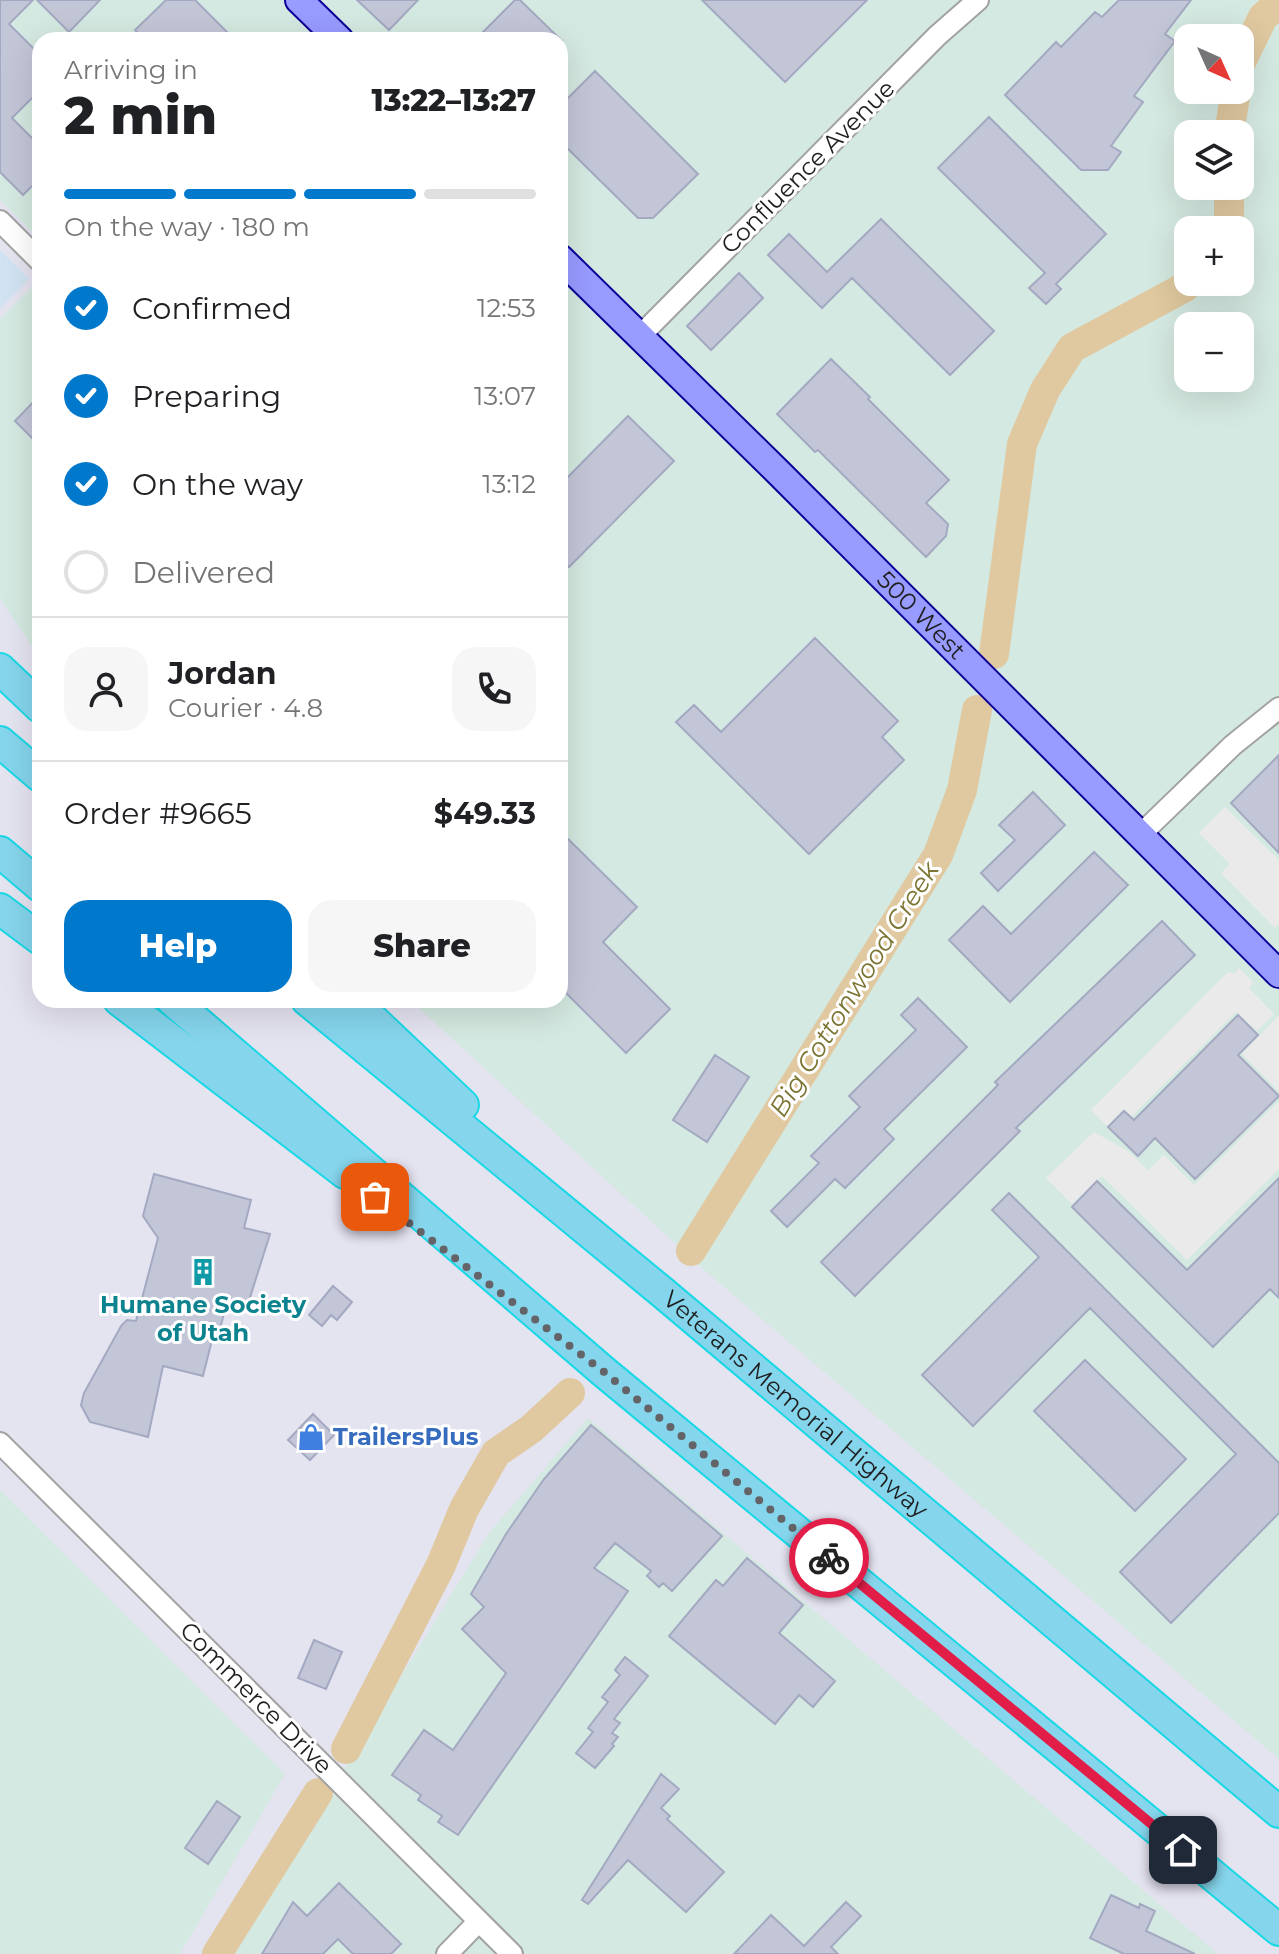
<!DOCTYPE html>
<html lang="en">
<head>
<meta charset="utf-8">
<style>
  :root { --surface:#fff; --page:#f6f6f6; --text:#202124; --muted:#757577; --line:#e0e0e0; --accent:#0078cb }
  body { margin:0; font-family:Montserrat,sans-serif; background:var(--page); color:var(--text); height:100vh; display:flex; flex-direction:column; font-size:30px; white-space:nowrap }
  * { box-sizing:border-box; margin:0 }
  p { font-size:26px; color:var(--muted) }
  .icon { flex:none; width:44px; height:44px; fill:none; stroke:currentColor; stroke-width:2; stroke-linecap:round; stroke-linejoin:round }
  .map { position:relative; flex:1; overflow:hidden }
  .drawer { position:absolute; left:32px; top:32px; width:536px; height:976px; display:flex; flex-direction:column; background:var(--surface); border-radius:24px; box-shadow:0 8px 32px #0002 }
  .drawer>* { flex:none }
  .needle { width:52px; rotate:135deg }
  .fabs { position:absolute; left:1174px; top:24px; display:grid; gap:16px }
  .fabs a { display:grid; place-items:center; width:80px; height:80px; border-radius:16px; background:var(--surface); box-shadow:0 8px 32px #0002; font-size:40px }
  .pin { position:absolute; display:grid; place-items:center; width:68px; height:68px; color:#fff; margin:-34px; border-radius:16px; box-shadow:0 4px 12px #0006 }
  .courier { position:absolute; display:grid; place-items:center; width:80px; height:80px; margin:-40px; border:6px solid #e11d48; border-radius:50%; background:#fff; color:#222; box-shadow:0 2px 10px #0007 }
  .head em { font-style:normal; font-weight:800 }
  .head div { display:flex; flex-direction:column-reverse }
  .head { display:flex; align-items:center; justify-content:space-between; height:136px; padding:0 32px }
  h1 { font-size:52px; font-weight:800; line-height:60px }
  .bar { display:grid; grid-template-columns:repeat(4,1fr); gap:12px 8px; align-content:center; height:96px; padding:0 32px }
  .bar i { height:10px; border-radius:6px; background:var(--line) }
  .bar .active { background:var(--accent) }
  .bar p { grid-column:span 4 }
  .line { display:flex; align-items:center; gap:20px; padding:0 32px; border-top:2px solid var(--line) }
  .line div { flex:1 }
  .round { display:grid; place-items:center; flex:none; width:84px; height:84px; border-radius:24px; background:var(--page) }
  ol { padding:0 32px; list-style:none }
  li { display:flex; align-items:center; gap:24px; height:88px }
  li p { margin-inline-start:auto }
  li .icon { padding:8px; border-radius:50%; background:var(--accent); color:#fff; stroke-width:4 }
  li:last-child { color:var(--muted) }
  li i { width:44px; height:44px; border:4px solid var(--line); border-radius:50% }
  .primary-button { display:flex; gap:16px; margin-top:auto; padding:16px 32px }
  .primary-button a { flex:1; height:92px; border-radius:24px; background:var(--accent); color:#fff; font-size:32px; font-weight:800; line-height:92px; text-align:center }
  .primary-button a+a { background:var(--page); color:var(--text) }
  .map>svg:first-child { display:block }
  .commercial { fill:#d1e3f2 }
  .industrial { fill:#d4e9e1; fill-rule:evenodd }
  .parking { fill:#eaeaea }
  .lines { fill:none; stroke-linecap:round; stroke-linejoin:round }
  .river { stroke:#e0c9a0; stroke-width:30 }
  .building { fill:#c3c6d7; stroke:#a4a9c2; stroke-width:2 }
  .minor-casing { stroke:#a2a2a2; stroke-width:24 }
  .major-casing { stroke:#0c0097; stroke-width:30 }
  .highway-casing { stroke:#18d8e5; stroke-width:34 }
  .minor { stroke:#fff; stroke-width:20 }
  .major { stroke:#989bff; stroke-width:26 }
  .highway { stroke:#85d5ec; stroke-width:30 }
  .done { stroke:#636368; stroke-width:8; stroke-dasharray:0 14.4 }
  .route { stroke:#e11d48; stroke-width:10 }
  .labels { text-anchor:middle; stroke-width:6; stroke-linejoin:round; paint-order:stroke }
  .street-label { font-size:24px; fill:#1e1e1e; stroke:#fff }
  .culture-label { font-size:24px; font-weight:bold; fill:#0d838f; stroke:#fff }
  .shop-label { font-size:24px; font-weight:bold; fill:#366cbe; stroke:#fff; text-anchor:start }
  .water-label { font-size:26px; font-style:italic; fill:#7b7432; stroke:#fff }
</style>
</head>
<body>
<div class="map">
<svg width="1279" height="1954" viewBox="0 0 1279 1954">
  <rect width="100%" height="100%" fill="#e4e3f0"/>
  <path class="commercial" d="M0,250L29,279L0,309Z"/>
  <path class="industrial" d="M0,0H1279V1759L703,1269L410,1000H560V40H40V240L0,200ZM1188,38H1240V90H1188ZM1188,134H1240V186H1188ZM1188,230H1240V282H1188ZM1188,326H1240V378H1188Z
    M40,279V659L0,599V319Z
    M588,1418L1218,1954H234L322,1805L489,1533Z
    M0,1490L285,1774L180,1954H0Z"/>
  <path class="parking" d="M1225,807L1279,860V924L1275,928L1221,873L1230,864L1199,833Z
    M1239,968L1253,982L1249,988L1274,1014L1257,1031L1236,1012L1131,1117L1123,1110L1107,1126L1091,1110L1228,972L1235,973Z
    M1278,1016L1279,1017V1092L1242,1054Z
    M1279,1101V1169L1187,1260L1102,1176L1072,1204L1046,1178L1094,1132L1128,1151L1148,1170L1164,1155L1194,1185Z"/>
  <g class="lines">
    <path class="river" d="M1240,64L1263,17L1279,3
      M1229,134L1236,90
      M1227,230L1229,224V186
      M994,654L1022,444L1045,390L1072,348L1185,287L1190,282
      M691,1251L938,855L962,790L977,710
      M346,1749L441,1565L464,1509L496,1453L531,1429L570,1393
      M217,1954L318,1793"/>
  </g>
  <path class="building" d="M0,0H33L9,24L40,55V90L12,118L40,146V178L23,195L0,172Z
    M37,0H100L69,32Z
    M166,0H195L235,40H145L135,30Z
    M357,0H418L389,30Z
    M515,0H520L561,40H475Z
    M702,0H867L785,82Z
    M1119,0H1191L1165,34L1175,41L1134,96L1143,102L1111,146L1121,152L1108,170H1081L1005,95L1056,42L1061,47L1095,12L1102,17Z
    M595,71L698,174L653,218H638L560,141V106Z
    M989,117L1106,234L1056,284L1061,289L1046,304L1029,288L1045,273L938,168Z
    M881,219L994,331L950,375L852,278L822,308L768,255L789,234L827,272Z
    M739,273L763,298L711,350L687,326Z
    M831,359L870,397L868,399L949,480L926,503L948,524L946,536L926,557L818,450L815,452L777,414Z
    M40,395V446L15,421Z
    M628,416L674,461L569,567L560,559V485Z
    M815,638L898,721L882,737L904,760L809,854L676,722L694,705L721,732Z
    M1279,755V853L1231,803Z
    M1033,792L1065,825L998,891L981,873L1015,840L999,825Z
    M560,831L637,907L603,942L670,1009L626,1053L560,987Z
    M1094,852L1128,885L1010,1002L949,940L983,906L1011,934Z
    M1162,921L1195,955L1016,1128L1020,1131L855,1296L821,1262L998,1085L995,1082Z
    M918,998L967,1047L884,1129L894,1139L845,1188L835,1179L787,1227L771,1211L819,1163L811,1156L860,1107L849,1096L916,1030L901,1015Z
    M1238,1015L1258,1035L1238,1055L1279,1096L1195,1179L1155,1138L1138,1156L1108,1127L1124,1111L1134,1120Z
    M715,1055L749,1077L707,1142L673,1120Z
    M154,1174L251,1200L244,1228L270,1234L247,1307L226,1306L217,1340H212L203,1376L163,1366L148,1437L90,1422L81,1405L84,1393L121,1326L127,1320L136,1321L158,1238L143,1216Z
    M1279,1178V1298L1270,1289L1213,1347L1072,1207L1097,1181L1187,1270Z
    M1009,1193L1279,1463V1513L1171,1623L1120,1572L1236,1454L1090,1308L973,1426L922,1375L1039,1257L992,1210Z
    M333,1286L352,1302L337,1320L331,1315L322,1326L309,1315Z
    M1085,1360L1186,1459L1135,1511L1034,1411Z
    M313,1414L334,1435L310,1460L288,1440Z
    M591,1425L722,1536L672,1591L663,1583L659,1587L647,1576L651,1571L615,1543L594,1568L628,1591L458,1835L438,1822L442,1816L418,1800L421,1795L392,1775L424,1730L453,1750L506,1673L462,1629L484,1607L471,1594L506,1534L544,1479Z
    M747,1558L803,1605L779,1633L835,1681L813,1707L799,1695L775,1724L669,1636L716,1580L723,1586Z
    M314,1640L342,1652L326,1689L298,1678Z
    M625,1657L648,1676L614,1719L620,1723L612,1733L618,1737L612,1744L614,1746L595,1768L576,1753L593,1732L588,1728L608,1702L602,1697L620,1675L615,1670Z
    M661,1774L679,1789L661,1808L670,1816L667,1819L724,1872L686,1912L628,1860L588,1904L582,1900Z
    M217,1801L240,1817L208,1864L185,1848Z
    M339,1883L401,1944L391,1954H353L338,1939L323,1954H262L293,1902L307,1916Z
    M1111,1895L1139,1908L1140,1904L1155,1911L1146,1931L1195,1954H1124L1090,1938Z
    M846,1902L861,1916L831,1947L838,1954H734L771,1915L804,1946Z"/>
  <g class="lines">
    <g class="minor-casing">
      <path id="minor" d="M0,221L40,261
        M640,336L937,36L978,0
        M1140,835L1233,745L1279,708
        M0,1443L512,1954
        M447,1954L479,1921"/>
    </g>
    <g class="major-casing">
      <g id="major">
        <path d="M299,0L340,40"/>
        <path id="s1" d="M560,258L781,475L1279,974"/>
      </g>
    </g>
    <g class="highway-casing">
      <g id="highway">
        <path d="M0,669L40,707"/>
        <path d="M0,742L40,776"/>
        <path d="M0,852L40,886"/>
        <path d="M0,909L40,939"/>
        <path d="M119,1000L345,1173"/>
        <path d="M172,1000L604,1372L1279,1930"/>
        <path id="s2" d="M307,1000L662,1292L1279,1812"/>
        <path d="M352,1000L463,1105"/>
      </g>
    </g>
    <use href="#minor" class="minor"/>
    <use href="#major" class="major"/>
    <use href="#highway" class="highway"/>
  </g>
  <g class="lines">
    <path class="done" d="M375,1197L604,1372L829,1558"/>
    <path class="route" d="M829,1558L1183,1850"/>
  </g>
  <defs>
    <g id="building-bare" transform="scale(2.16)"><path d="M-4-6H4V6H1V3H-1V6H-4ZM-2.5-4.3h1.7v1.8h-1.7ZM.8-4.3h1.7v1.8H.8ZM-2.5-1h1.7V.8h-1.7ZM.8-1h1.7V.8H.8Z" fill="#0f9aa8" stroke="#fff" stroke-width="2.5" paint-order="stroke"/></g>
    <g id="shop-bare" transform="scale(2.16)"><path d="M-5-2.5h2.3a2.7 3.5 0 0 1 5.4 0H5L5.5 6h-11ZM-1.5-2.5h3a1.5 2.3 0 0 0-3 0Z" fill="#3f7fe0" stroke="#fff" stroke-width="2.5" paint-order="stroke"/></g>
  </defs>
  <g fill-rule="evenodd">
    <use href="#building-bare" x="203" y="1272"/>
    <use href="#shop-bare" x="311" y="1437"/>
  </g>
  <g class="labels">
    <g class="street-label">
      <text transform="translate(808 167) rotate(-45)" y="8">Confluence Avenue</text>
      <text dy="8" stroke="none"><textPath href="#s1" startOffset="508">500 West</textPath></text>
      <text dy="8" stroke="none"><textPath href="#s2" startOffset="634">Veterans Memorial Highway</textPath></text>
      <text transform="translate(256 1698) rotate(45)" y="8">Commerce Drive</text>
    </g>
    <g class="culture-label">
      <text x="203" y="1313">Humane Society<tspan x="203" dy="28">of Utah</tspan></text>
    </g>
    <g class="shop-label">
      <text x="333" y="1445">TrailersPlus</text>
    </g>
    <g class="water-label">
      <text transform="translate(854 989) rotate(-58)" y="9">Big Cottonwood Creek</text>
    </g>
  </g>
</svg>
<div class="fabs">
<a><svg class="needle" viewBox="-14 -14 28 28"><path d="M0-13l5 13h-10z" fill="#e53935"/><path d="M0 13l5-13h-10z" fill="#757577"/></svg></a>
<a><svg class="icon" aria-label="layers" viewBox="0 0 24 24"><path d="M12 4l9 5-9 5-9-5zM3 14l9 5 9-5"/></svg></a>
<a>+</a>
<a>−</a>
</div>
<div class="pin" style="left:375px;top:1197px;background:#ea580c"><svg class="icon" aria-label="bag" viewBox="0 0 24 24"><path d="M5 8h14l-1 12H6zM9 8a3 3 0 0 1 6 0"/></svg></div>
<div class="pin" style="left:1183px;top:1850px;background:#1f2937"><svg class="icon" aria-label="home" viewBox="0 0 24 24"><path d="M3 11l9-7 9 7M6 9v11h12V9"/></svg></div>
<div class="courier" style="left:829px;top:1558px"><svg class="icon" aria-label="bike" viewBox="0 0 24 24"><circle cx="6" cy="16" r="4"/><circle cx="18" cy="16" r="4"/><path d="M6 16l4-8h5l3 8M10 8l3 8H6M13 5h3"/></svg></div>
<section class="drawer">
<div class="head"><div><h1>2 min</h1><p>Arriving in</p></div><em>13:22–13:27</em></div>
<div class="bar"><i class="active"></i><i class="active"></i><i class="active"></i><i></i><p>On the way · 180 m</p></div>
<ol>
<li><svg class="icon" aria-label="check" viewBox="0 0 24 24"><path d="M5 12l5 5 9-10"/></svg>Confirmed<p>12:53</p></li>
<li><svg class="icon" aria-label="check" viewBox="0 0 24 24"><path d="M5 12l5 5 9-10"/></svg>Preparing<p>13:07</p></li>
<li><svg class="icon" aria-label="check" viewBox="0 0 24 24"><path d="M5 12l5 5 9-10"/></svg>On the way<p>13:12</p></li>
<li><i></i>Delivered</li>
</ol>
<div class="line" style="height:144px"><a class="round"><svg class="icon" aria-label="person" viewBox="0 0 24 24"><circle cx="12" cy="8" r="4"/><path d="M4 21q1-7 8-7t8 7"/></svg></a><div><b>Jordan</b><p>Courier · 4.8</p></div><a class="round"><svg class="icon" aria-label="phone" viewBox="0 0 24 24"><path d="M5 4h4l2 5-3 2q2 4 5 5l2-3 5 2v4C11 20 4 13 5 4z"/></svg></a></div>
<div class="line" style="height:104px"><div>Order #9665</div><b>$49.33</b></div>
<div class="primary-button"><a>Help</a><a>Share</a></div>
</section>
</div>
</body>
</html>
